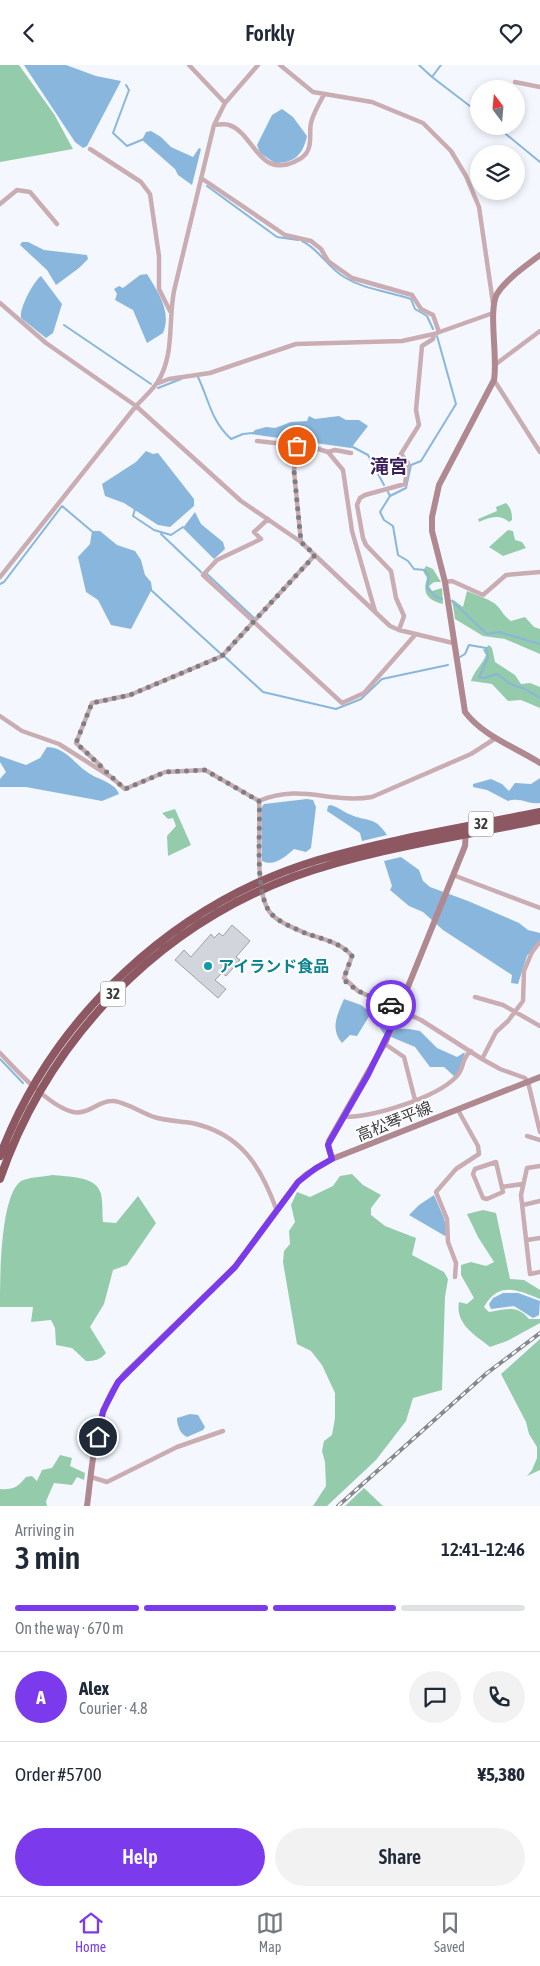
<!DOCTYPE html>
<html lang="en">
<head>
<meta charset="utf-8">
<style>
  :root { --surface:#fff; --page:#f2f2f3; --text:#1f2937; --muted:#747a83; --line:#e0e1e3; --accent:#7c3aed }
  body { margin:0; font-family:"Asap Condensed","Noto Sans JP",sans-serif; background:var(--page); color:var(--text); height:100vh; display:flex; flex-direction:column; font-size:19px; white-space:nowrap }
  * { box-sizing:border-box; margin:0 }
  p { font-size:16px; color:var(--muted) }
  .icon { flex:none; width:28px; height:28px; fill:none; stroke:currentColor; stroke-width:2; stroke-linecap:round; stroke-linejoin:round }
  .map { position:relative; height:1441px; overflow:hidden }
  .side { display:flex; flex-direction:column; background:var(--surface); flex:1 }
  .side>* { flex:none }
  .needle { width:32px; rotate:344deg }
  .tools { position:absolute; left:470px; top:15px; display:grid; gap:10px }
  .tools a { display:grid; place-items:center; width:55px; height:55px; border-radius:50%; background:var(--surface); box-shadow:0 2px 8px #0003; font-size:25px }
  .pin { position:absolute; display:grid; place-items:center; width:42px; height:42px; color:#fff; margin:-21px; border:2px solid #fff; border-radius:50%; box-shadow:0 1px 5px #0007 }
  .courier { position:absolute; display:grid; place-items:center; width:50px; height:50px; margin:-25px; border:4px solid #7c3aed; border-radius:50%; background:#fff; color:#222; box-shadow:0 1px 6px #0007 }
  .overview em { font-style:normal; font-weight:600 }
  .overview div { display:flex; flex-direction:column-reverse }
  .overview { display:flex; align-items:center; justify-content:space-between; height:85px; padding:0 15px }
  h1 { font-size:32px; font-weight:600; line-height:38px }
  .bar { display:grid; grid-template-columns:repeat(4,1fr); gap:8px 5px; align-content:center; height:60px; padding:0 15px }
  .bar i { height:6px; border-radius:4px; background:var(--line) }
  .bar .on { background:var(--accent) }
  .bar p { grid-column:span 4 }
  .line { display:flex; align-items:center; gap:12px; padding:0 15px; border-top:1px solid var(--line) }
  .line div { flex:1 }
  .round { display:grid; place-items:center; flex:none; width:52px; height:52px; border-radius:26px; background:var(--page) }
  .button { display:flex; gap:10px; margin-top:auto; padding:10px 15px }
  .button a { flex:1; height:58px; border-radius:30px; background:var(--accent); color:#fff; font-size:20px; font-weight:600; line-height:58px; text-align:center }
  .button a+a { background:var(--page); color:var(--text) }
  header { display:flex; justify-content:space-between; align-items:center; height:65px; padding:0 15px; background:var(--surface); font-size:22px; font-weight:600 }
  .tabs { display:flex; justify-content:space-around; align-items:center; height:70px; border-top:1px solid var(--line); background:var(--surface); font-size:14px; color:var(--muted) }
  .tabs a { display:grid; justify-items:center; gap:2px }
  .tabs .on { color:var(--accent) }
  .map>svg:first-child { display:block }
  .forest { fill:#94cbaa }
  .water { fill:#89b6dc }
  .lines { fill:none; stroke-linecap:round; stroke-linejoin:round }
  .stream { stroke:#89b6dc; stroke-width:2 }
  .building { fill:#d2d5db; stroke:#9da0a5 }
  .street { stroke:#c9adb2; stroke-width:4.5 }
  .secondary { stroke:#b08890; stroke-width:6 }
  .highway { stroke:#8e5863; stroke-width:8 }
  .rail-casing { stroke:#86898c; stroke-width:4 }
  .rail { stroke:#fff; stroke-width:2; stroke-dasharray:5.5; stroke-linecap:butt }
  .done { stroke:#7c7e82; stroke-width:5; stroke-dasharray:0 9 }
  .route { stroke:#7c3aed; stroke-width:6 }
  .culture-dot { fill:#0f9aa8; stroke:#fff; stroke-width:2 }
  .labels { text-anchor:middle; stroke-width:4; stroke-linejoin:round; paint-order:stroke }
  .shield { fill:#fff; stroke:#767779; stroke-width:1 }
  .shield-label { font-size:15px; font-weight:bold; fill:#3c3d3f }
  .culture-label { font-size:16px; font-weight:bold; fill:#0d838f; stroke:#fff; text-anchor:start }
  .street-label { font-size:16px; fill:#3c3d3f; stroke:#fff }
  .quarter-label { font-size:19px; font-weight:bold; fill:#3b215b; stroke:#fff }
</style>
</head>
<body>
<header><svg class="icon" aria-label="back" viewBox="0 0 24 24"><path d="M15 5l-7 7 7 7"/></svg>Forkly<svg class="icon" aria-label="heart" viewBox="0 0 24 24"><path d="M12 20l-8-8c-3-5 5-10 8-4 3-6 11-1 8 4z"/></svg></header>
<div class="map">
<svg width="540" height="1441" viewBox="0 0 540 1441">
  <rect width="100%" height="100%" fill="#f4f8fe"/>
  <path class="forest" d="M0,0H19L54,49L73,84L0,97Z
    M506,438C511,443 512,447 512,455L509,457C501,449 489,452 479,457L478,454L497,446L496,442Z
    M508,465L513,466L515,475L522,477L526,483L503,491L489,482Z
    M426,501L433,504L441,517H434L429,521L432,526L442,523L443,539C428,535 422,529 427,513L423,506Z
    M467,526C476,530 486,533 494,538C501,543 503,551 511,556L525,552L534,562L540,564V589L505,574L483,571L455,554L452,534L463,542Z
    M489,580L492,583L495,597L515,610L521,619L530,618L540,622V643L521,635L508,636L492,619L471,616C474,606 482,600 486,590L483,585Z
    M175,744L191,780L168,791L167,771L176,761L173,753L168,754L162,748Z
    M352,1109L363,1120L381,1130L371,1143V1150L385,1161L416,1173L412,1190L444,1207L448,1214L445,1232L442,1325L413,1333L406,1356L376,1395L327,1441H313L326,1421L325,1397L322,1386L324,1376L332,1370L335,1353V1328L322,1300L311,1286L297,1279L283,1197L284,1186L290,1179L289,1166L295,1157L291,1140L297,1127L310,1132L333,1121L340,1111Z
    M52,1110C67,1112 96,1110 101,1129C103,1138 102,1148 103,1157L116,1158L138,1131L156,1158L127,1200L113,1205L104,1239L90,1262L106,1288C100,1295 95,1296 86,1296L72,1283L56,1280L55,1263L51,1255L31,1257L33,1242H0C0,1213 0,1131 21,1116C29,1112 43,1112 52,1110Z
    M483,1145L496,1148L510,1214L524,1215L540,1225V1234C517,1225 499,1216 484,1242L489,1247C506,1245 516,1239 529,1254H540V1258L507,1276L490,1282C475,1270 455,1259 459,1237L467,1239L474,1233L461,1210V1200L471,1197L486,1201L494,1197L478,1172L467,1149Z
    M540,1274V1405L527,1411L532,1405L537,1393V1382L529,1369L526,1357L501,1309Z
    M60,1390L72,1393L70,1401L85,1408L84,1415L77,1412L72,1420L54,1418L46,1436L47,1441H0V1424C13,1425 18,1422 26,1412L32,1411L37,1416L42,1405L52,1403Z
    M364,1423L383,1441H345Z"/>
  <path class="water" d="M24,0H66L96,11L121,16L87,81L83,83L75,77Z
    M282,44L293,52L307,71C303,90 294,98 275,98L260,88L257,80L272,50Z
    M151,66L161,72L171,82L193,92L199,83L201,84L192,120L178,110L175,104L142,75L146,67Z
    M22,177H28L44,185L87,190L88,194L79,203L56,220L47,205L20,180Z
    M147,209C158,227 172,247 163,268L147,278L133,245L115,235L117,229L114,224L119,221L123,223L140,210Z
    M41,211L62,239L53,268L46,273L21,253C19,243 34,216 41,211Z
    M309,351L315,354L339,351L346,355H359L368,361L351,383L251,369L255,365L266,362L275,363L291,357L307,356Z
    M146,386L153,389L158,388L194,434V441L170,462L158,460L124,438L105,431L102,419L136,397Z
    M195,447L201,459L223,477L225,484L214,494L183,463Z
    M92,466H100L117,480L135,486L141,495L145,510L151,517L152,524L131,564L111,560L98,535L86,527L78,492L90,479Z
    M47,682C66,682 75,700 90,709C100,715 115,718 119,729L102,736L26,722H0V714L6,707L0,697V691L26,700L40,693Z
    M540,713V738C527,740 522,732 508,736L487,725L473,722V719L491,714L502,719L509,726L515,718L531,719Z
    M307,734L313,735L316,742L311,783L306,787L294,784C285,792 274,802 262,796L261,743L264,739Z
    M331,740C340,743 342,746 349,749C368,758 374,750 387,770L362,776L360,768L327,746L328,741Z
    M401,792L419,805L423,816L430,822L468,836L519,858L528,865L540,868V875L527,891L518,919L511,918L512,910L443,865L423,847L409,841L390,825L392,821L384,796Z
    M344,934L361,940L371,948L357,971L350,970L342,978C330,964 337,950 344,934Z
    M380,963L409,964L420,966L437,983L457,992L465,987L459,1007L454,1011L444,1002H430L415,982L384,969Z
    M434,1130L444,1153L447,1168L445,1171L409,1150L419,1140Z
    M503,1228H518L540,1236L539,1250L533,1253L514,1241L491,1244L489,1239L493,1233Z
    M190,1349L198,1350L205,1362L203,1365L187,1372C180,1369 177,1360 177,1353Z"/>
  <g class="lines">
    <path class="stream" d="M419,0L432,12
      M441,0L432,12L479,48
      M126,20L129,25L113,68L127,81L144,74
      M496,61L540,97
      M207,121L277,172L298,175
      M302,176C318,183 327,202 344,212C365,225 388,226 411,234L415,244L427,251L433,264
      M64,260L151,319
      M198,312C209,335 211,356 231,374L243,369L253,368
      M158,323L181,314
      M351,381L368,390L384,420
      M388,427L390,431L380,447L384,455L393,461L398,490L408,496L414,504L425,505L429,511L427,523L436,532L442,534
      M390,431L406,423L411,400L421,396L456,339L437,271
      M135,444L133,451L154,465L171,470L183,462
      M161,469L201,507
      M207,509L254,553
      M0,519L4,517L62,441L94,468
      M151,525L221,589
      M452,536L487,569L499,567L540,579
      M225,592L263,627L336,644L361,634L382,614L448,600
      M460,592L465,589L469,580L486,583L488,593L479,612L484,613L497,609L510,619L525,624L540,633
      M0,994L23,1018"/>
  </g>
  <path class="building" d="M232,860L250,876L236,892L240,895L226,911L222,908L215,915L226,924L218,933L175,895L184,885L191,892L211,869L214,873L219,868L223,871Z"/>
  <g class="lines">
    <path class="street" d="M189,0L225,38
      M280,0L313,27L372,37L423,58L451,86L466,111L479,142L493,238
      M515,17L540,22
      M214,60C218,60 225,58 229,60C254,68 258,113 294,97C300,94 306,91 308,85C312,77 309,66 311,58C313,48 320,38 324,29
      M90,84L141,117L150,129L159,191V224L170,246
      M201,113L285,170L311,176L321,184L328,196L352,213L412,230L421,244L433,250L439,267
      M0,139L17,125L30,127L57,159
      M0,238L46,278L136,341L241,436L301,477L390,561L399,565L453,578
      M496,299L540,266
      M494,315L540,387
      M156,319L169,314L210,308L296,279L402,276L434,269L493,248
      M257,376L312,382L328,387L343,405L352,466L375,546
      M297,381L294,406L301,477
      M328,387L335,385L351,388
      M268,454L254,467L261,474L217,495L203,510L342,638L364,628L415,570
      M0,512L136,341C143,334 151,326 157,318C175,290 168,257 174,226L214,60L225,38L258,0
      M445,517L452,516L483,530L506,510L540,507
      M399,565L404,551L396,533L391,506L366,480L363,473L357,440L360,433L365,430L405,419L408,398L401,389L419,360L416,345L422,281L433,274L434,269
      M0,651L22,666L59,679L111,712L125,724L165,707L205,705L259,736
      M105,708L101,701L76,678L92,638L130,630L222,591L315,490
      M259,736C261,764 254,823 269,846C275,856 294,863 305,868C321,874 341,877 352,891L344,913L358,926L421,955L482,994L500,1004L525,1013L528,1017L540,1067
      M259,736C301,718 330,739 372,732L471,689L496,673
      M453,810L540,843
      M475,932L503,940L540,961
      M385,979L404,992L415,1035
      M0,988C16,1005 50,1042 73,1047C88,1050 98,1036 112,1036C122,1035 144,1049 154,1052C166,1056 180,1056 192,1058C242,1069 261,1102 277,1146
      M482,994L496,967L508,956L523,936L524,906L532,887L540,877
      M344,1052C373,1052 436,1033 456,1012C465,1003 461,993 471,986
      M527,1071L540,1075
      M496,1097L503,1127L487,1134L483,1133L473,1109L475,1104Z
      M540,1101L527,1103L521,1130L530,1209L540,1207
      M502,1122L522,1119
      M523,1140L540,1136
      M527,1175L540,1173
      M455,1212L456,1198L448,1177L447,1154L436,1127L456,1104L479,1089L478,1081L458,1045
      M91,1412L107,1417L177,1382L223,1366"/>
    <path class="secondary" d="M540,190C526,201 506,214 497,229C488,245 498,293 494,315L439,420L432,452V466L445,517L465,647C483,671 515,682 540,698
      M332,1094L328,1080L329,1076L386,976L465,781L466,766
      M87,1441C93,1397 94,1343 125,1309L235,1202L298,1117L307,1109L332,1094L540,1012"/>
    <path class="highway" d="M0,1091C53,951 175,838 318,795C391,774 466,762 540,747
      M0,1114C48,975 156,863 293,812C371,784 459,772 540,755"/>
    <g class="rail-casing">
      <path id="rail" d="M338,1441L487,1308L540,1268"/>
    </g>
    <use href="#rail" class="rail"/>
  </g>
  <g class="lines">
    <path class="done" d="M297,381L294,406L301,477L315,490L222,591L130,630L92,638L76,678C93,693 108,709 125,724L165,707L205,705L259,736C261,764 254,823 269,846C276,856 294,863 305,868C321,874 341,877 352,891L345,910L346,917L358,926L391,940"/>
    <path class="route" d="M98,1372L103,1346L118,1317L235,1202L298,1117L316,1103L332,1094L328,1080L330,1076L368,1010L400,944L391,940"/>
  </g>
  <circle class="culture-dot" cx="208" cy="901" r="5"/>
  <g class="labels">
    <g class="shield">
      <rect x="468.5" y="746.5" width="25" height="25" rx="4"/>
      <rect x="100.5" y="916.5" width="25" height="25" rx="4"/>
    </g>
    <g class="shield-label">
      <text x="481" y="764">32</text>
      <text x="113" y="934">32</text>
    </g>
    <g class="culture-label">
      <text x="218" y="907">アイランド食品</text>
    </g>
    <g class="street-label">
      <text transform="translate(394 1056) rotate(-22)" y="6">高松琴平線</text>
    </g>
    <g class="quarter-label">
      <text x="389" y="408">滝宮</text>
    </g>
  </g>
</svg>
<div class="tools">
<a><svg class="needle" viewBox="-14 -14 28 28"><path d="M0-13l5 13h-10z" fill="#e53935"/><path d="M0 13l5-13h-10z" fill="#747a83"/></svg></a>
<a><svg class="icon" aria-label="layers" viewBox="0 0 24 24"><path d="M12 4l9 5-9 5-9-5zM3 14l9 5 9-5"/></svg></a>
</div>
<div class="pin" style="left:297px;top:381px;background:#ea580c"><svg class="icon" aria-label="bag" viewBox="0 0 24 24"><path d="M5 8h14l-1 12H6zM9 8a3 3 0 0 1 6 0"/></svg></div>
<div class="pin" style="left:98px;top:1372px;background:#1f2937"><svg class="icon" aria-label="home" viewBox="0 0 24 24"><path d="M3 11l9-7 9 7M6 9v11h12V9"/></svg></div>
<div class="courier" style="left:391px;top:940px"><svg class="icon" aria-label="car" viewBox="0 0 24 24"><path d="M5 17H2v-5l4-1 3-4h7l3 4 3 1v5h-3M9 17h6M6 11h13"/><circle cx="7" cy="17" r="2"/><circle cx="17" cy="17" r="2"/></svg></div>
</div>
<section class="side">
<div class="overview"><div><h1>3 min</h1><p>Arriving in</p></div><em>12:41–12:46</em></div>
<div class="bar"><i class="on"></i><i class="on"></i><i class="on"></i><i></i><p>On the way · 670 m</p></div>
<div class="line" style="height:90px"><b class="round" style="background:var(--accent);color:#fff">A</b><div><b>Alex</b><p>Courier · 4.8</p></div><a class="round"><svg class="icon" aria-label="chat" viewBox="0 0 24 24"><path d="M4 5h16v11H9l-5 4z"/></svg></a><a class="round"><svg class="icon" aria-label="phone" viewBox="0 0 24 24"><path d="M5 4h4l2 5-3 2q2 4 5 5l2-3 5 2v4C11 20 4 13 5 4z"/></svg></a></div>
<div class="line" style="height:65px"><div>Order #5700</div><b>¥5,380</b></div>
<div class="button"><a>Help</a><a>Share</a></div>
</section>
<nav class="tabs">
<a class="on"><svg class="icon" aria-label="home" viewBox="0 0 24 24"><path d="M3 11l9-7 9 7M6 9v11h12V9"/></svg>Home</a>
<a><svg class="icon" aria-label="map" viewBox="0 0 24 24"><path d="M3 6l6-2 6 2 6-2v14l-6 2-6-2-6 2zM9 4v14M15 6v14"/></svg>Map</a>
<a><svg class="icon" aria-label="saved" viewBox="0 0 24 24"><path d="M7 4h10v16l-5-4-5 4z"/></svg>Saved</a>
</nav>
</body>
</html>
